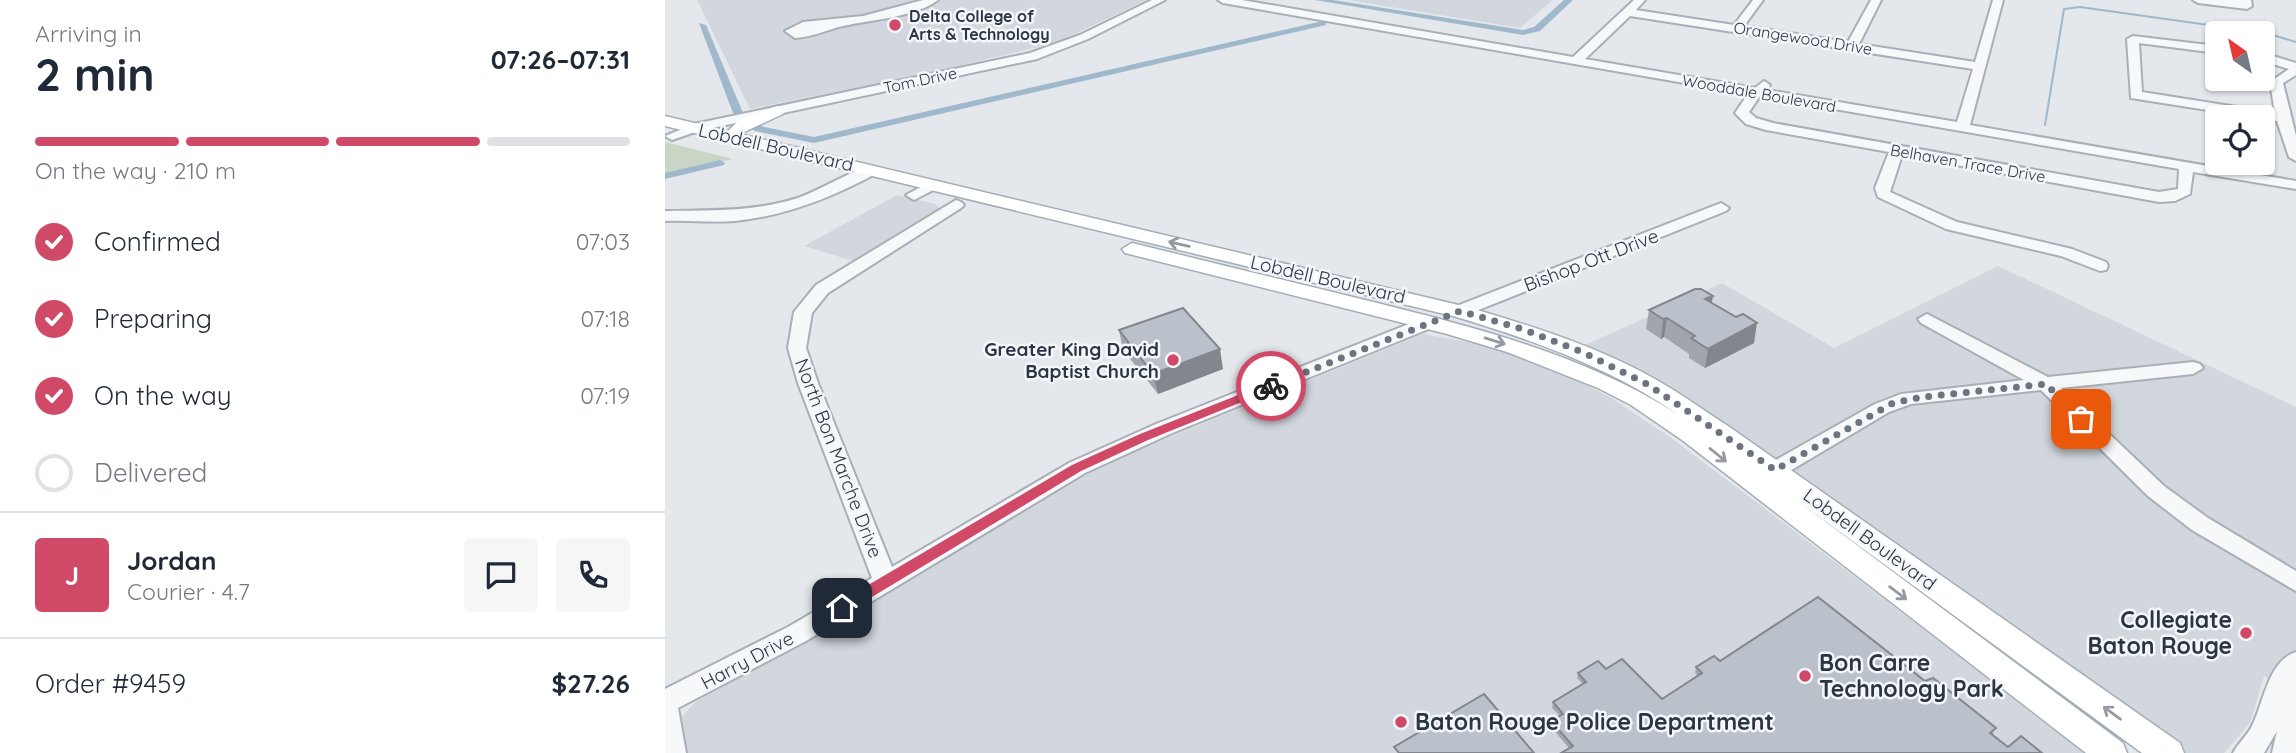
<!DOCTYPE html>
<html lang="en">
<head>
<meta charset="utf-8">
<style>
  :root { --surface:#fff; --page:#f6f6f7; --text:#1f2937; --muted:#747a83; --line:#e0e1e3; --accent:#d04a68 }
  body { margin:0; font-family:Quicksand,sans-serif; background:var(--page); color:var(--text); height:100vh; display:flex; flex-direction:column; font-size:26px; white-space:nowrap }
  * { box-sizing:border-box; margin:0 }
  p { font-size:23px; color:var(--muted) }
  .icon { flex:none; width:38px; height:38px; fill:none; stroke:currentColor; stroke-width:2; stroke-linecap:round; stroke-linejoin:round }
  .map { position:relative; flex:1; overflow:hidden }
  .side { display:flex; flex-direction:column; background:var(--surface); width:665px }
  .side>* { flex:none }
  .needle { width:46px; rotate:326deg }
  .controls { position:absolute; left:1540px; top:21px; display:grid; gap:14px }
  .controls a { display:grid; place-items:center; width:70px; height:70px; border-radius:7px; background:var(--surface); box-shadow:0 2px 5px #0004; font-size:35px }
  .pin { position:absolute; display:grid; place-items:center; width:60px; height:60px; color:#fff; margin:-30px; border-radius:14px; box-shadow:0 4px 10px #0006 }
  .courier { position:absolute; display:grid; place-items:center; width:70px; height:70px; margin:-35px; border:5px solid #d04a68; border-radius:50%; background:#fff; color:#222; box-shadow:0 2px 9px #0007 }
  .summary em { font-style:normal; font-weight:700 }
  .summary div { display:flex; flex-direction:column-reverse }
  .summary { display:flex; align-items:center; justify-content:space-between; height:119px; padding:0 35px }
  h1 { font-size:46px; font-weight:700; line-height:52px }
  .bar { display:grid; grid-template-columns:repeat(4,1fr); gap:10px 7px; align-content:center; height:84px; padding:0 35px }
  .bar i { height:9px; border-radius:5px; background:var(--line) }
  .bar .current { background:var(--accent) }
  .bar p { grid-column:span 4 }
  .line { display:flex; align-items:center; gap:18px; padding:0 35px; border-top:2px solid var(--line) }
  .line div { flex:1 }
  .round { display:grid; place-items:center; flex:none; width:74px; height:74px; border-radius:7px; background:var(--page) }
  ol { padding:0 35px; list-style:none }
  li { display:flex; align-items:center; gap:21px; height:77px }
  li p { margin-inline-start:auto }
  li .icon { padding:7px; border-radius:50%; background:var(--accent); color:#fff; stroke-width:4 }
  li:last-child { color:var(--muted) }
  li i { width:38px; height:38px; border:4px solid var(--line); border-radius:50% }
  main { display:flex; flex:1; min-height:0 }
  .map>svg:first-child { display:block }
  .built { fill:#d2d7de }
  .green { fill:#cad6c5 }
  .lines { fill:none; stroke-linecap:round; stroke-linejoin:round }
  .stream { stroke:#9fb8cb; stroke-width:2 }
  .canal { fill:#9fb8cb; fill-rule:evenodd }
  .minor-casing { stroke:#a9afb7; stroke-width:4 }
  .major-casing { stroke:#a3adb8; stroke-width:3 }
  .minor { fill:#f7f8fa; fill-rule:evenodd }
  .major { fill:#fff; fill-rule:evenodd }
  .wall { fill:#a1a6ae }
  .shaded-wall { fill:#83878d }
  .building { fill:#bbc1ca; stroke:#83878d; stroke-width:2 }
  .oneway { stroke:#959aa2 }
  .route { fill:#d04a68 }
  .done { stroke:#6c747f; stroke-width:7; stroke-dasharray:0 12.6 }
  .poi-dot { fill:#d04a68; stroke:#f4f6f9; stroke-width:2.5 }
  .labels { text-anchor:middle; stroke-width:5; stroke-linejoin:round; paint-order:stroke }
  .far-poi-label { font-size:16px; font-weight:bold; fill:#2b3645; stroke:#f4f6f9; text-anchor:start }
  .far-street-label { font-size:16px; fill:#2b3645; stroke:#f4f6f9 }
  .street-label { font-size:19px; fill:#2b3645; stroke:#f4f6f9 }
  .poi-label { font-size:19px; font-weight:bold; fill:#2b3645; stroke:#f4f6f9; text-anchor:end }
  .near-poi-label { font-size:23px; font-weight:bold; fill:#2b3645; stroke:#f4f6f9; text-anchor:start }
</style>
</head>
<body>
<main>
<section class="side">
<div class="summary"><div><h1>2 min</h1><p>Arriving in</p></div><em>07:26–07:31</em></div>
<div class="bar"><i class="current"></i><i class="current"></i><i class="current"></i><i></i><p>On the way · 210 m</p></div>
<ol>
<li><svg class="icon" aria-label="check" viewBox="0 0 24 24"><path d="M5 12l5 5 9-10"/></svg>Confirmed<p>07:03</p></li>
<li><svg class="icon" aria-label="check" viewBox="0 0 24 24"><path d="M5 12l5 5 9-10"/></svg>Preparing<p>07:18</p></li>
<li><svg class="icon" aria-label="check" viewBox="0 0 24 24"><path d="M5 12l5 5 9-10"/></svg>On the way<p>07:19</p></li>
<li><i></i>Delivered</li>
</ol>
<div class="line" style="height:126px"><b class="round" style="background:var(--accent);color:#fff">J</b><div><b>Jordan</b><p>Courier · 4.7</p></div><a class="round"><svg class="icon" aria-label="chat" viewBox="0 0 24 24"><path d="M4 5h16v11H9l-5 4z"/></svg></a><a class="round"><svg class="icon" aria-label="phone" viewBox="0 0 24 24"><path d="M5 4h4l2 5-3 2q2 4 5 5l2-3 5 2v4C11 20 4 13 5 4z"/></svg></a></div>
<div class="line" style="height:91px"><div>Order #9459</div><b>$27.26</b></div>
</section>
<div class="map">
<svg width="1631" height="753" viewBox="0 0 1631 753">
  <rect width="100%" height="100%" fill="#e4e8ec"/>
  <path class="built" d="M32,0H481L393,42L277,70L85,109Z
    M683,0H888L855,28Z
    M232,195L270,204L275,208L188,261L139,246Z
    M1333,266L1631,407V696L1599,676L1585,723L1559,753H1513L916,347L1057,283L1169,348Z
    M758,334L824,346L883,367L945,397L1009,440L1423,753H19L15,719L30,702L171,625L395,488L463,454Z"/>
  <path class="green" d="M0,142L68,159L0,174Z"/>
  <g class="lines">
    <path class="stream" d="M1380,125L1399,9L1415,7L1601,33L1631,42"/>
    <path class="canal" d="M650,0H668L858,30L869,27L899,0H908L875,31L858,35Z
      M658,21H661V25L149,143L90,131L85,128L90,125L149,137Z
      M34,23L41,25L78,113L76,115L68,113Z
      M55,160L60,163L59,165L0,179V173Z"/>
    <g class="minor-casing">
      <path id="minor" d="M258,0H273C251,17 205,20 178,26C161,30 148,37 130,38L120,31L138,22L198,16Z
        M487,0H500L423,39L372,59L33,131L7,140L0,136L29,124L365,53L415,35Z
        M553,0H577L908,57L969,0H980L971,10L1069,25L1088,0H1098L1079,26L1183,42L1206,0H1216L1194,44L1310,62L1328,0H1338L1305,125L1631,181V189L1528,172L1525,194L1510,201L1494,202L1237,155L1225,192L1292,222L1407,249L1441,262L1443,266L1441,270L1435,271L1396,256L1281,229L1213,197L1210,188L1224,152L1101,130L1081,124L1070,113L1083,94L558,3ZM965,16L1308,69L1292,122L1102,90L1105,85L1099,81L1090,88L920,59ZM1095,96L1514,169L1513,189L1494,192L1108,123L1091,118L1084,112Z
        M1528,0H1586L1587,6L1582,9L1533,3Z
        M1468,36L1552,46V53L1474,43L1477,92L1610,113L1605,82L1624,69L1598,61V53L1631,63V75L1618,83L1631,136V161L1624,157L1612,121L1466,98L1462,39Z
        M207,166L214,170L212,173C168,197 121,216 70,221C47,223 23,220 0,221V211C46,210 88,212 133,198C158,189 182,172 207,166Z
        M267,181L272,182L274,185L272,188L249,200L241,195Z
        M291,200L296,202L299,205L296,208L163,293L147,313L141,348L153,383L227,567L404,463L491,424L759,318H771L774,322L771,326L505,434L420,473L141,641L13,708L21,753H0V689L123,627L207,578L133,383L123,348L129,312L151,285Z
        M1056,203L1064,208L1061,211L801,315H789L786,311L789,307Z
        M1262,314L1383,377L1528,362L1535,364L1538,368L1528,374L1396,388L1499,486L1543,518L1631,571V591L1527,530L1483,496L1376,390L1246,404L1224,412L1118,475H1102L1099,470L1102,465L1210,404L1236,394L1359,380L1256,323L1253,319Z
        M1631,652V753H1607L1612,731L1599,753H1568C1573,743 1582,736 1587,726C1599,702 1603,661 1631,652Z"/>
    </g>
    <g class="major-casing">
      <path id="major" d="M112,106L120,111L118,114L79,132V135L802,307C867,326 931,346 990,379C1015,393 1038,410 1063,426L1515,743L1519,753H1477L1122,493L1458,743L1462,753H1421L1017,440L966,405L933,388L842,352L782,334L460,253L457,249L467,243C545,262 622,281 700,300C809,327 918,354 1014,415C945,367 868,340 788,316L0,126V116L63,131L74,120Z"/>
    </g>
    <use href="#minor" class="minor"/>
    <use href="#major" class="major"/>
  </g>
  <path class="wall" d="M1047,303L1089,343L1040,368L1024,358V354L999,337L996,339L981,329L984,310Z
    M454,330L558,369L493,394L458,350Z
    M1055,661L1260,681L1329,733L1327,735L1343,747L1377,753L904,748L886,727V721L895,716L887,708L888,702L918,684L912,678L913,673L941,669L997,699L1033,676L1030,673L1031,667Z"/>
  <path class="shaded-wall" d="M1048,296L1045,315L1040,299Z
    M1002,318L999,337L996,339L998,319Z
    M1092,323L1089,343L1040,368L1043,349Z
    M555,349L558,369L493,394L488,374Z"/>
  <path class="building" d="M1030,289H1036L1048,296L1040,299L1071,317L1078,314L1092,323L1043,349L1026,338L1030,336L1002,318L998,319L984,310Z
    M518,308L555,349L488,374L454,330Z
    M1153,597L1260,681L1268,678L1331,728L1325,733L1343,747L1356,736L1377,753H896L908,746L886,721L898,714L888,702L921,682L913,673L933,661L941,669L957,659L997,699L1037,673L1031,667L1049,656L1055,661Z
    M819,694L869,753H734L729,747Z"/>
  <defs><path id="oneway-shaft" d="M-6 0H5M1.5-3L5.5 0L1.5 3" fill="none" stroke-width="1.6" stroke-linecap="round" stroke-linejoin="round" transform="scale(1.75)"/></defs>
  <g class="oneway">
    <use href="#oneway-shaft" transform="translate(514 244) rotate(-167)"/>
    <use href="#oneway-shaft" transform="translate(830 341) rotate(17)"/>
    <use href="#oneway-shaft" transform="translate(1053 455) rotate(39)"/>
    <use href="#oneway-shaft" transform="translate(1233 593) rotate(37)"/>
    <use href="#oneway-shaft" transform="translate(1447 713) rotate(-144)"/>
  </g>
  <path class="route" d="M606,382L612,386L611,388L483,440L416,471L182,612H171L169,608L171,604L407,465L475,434Z"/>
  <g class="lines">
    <path class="done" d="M606,386L795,311L857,329L917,352L982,384L1110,470L1228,403L1258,397L1381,384L1416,419"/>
  </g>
  <g class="poi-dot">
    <circle cx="230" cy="25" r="7"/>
    <circle cx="508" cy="360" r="7"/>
    <circle cx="1581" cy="633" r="7"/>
    <circle cx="1140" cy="676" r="7"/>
    <circle cx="736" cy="722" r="7"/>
  </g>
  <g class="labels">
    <g class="far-poi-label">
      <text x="244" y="22">Delta College of<tspan x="244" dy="18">Arts &amp; Technology</tspan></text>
    </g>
    <g class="far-street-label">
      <text transform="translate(1138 38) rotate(9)" y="6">Orangewood Drive</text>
      <text transform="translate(255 80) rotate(-12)" y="6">Tom Drive</text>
      <text transform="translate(1094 93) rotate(10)" y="6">Wooddale Boulevard</text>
      <text transform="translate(1303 163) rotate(10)" y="6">Belhaven Trace Drive</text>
    </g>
    <g class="street-label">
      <text transform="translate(111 147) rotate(13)" y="7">Lobdell Boulevard</text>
      <text transform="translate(926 260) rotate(-21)" y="7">Bishop Ott Drive</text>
      <text transform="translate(663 279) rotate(13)" y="7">Lobdell Boulevard</text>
      <text transform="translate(174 458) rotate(69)" y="7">North Bon Marche Drive</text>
      <text transform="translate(1205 539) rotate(36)" y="7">Lobdell Boulevard</text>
      <text transform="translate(82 660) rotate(-28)" y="7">Harry Drive</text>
    </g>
    <g class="poi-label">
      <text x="494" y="356">Greater King David<tspan x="494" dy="22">Baptist Church</tspan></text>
    </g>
    <g class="near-poi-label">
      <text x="1567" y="628" text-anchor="end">Collegiate<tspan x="1567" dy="26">Baton Rouge</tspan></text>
      <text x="1154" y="671">Bon Carre<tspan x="1154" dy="26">Technology Park</tspan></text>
      <text x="750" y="730">Baton Rouge Police Department</text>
    </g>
  </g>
</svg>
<div class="controls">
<a><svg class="needle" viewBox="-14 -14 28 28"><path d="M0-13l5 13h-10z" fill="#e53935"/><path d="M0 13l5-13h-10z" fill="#747a83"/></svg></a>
<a><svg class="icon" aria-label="locate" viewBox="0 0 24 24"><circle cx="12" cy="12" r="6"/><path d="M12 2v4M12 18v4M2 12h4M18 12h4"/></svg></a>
</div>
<div class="pin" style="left:1416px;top:419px;background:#ea580c"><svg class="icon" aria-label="bag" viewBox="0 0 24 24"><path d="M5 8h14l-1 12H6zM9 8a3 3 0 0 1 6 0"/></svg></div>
<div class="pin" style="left:177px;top:608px;background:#1f2937"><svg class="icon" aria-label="home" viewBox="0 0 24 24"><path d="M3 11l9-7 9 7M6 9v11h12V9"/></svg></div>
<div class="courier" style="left:606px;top:386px"><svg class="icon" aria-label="bike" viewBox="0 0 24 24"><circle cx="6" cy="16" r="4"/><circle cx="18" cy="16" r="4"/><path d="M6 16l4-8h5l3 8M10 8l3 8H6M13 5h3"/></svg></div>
</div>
</main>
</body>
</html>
